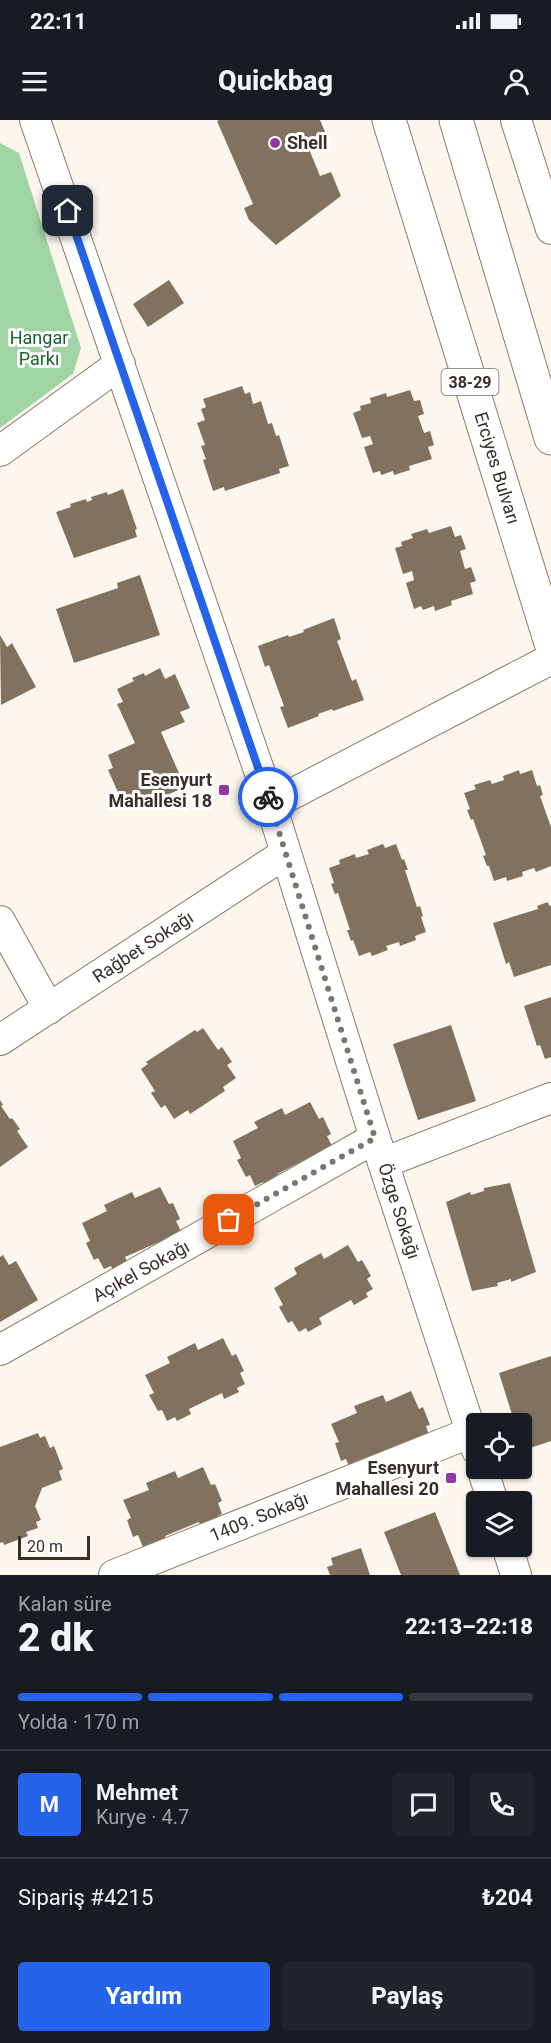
<!DOCTYPE html>
<html lang="tr">
<head>
<meta charset="utf-8">
<style>
  :root { --surface:#171b24; --page:#20242c; --text:#f1f3f6; --muted:#9ea1a6; --line:#363941; --accent:#2563eb }
  body { margin:0; font-family:Roboto,sans-serif; background:var(--page); color:var(--text); height:100vh; display:flex; flex-direction:column; font-size:22px; white-space:nowrap }
  * { box-sizing:border-box; margin:0 }
  p { font-size:20px; color:var(--muted) }
  .icon { flex:none; width:33px; height:33px; fill:none; stroke:currentColor; stroke-width:2; stroke-linecap:round; stroke-linejoin:round }
  .map { position:relative; height:1455px; overflow:hidden }
  .drawer { display:flex; flex-direction:column; background:var(--surface); flex:1 }
  .drawer>* { flex:none }
  .controls { position:absolute; left:466px; top:1293px; display:grid; gap:12px }
  .controls a { display:grid; place-items:center; width:66px; height:66px; border-radius:6px; background:var(--surface); box-shadow:0 2px 4px #0004; font-size:30px }
  .scale { position:absolute; left:18px; bottom:15px; width:72px; box-sizing:border-box; padding-left:6px; border:3px solid #352f27; border-top:0; font-size:16px; line-height:21px; white-space:nowrap; color:#352f27; -webkit-text-stroke:4px #fff; paint-order:stroke }
  .pin { position:absolute; display:grid; place-items:center; width:51px; height:51px; color:#fff; margin:-26px; border-radius:12px; box-shadow:0 3px 9px #0006 }
  .courier { position:absolute; display:grid; place-items:center; width:60px; height:60px; margin:-30px; border:4px solid #2563eb; border-radius:50%; background:#fff; color:#222; box-shadow:0 2px 8px #0007 }
  .head em { font-style:normal; font-weight:800 }
  .head div { display:flex; flex-direction:column-reverse }
  .head { display:flex; align-items:center; justify-content:space-between; height:102px; padding:0 18px }
  h1 { font-size:39px; font-weight:800; line-height:45px }
  .bar { display:grid; grid-template-columns:repeat(4,1fr); gap:9px 6px; align-content:center; height:72px; padding:0 18px }
  .bar i { height:8px; border-radius:4px; background:var(--line) }
  .bar .active { background:var(--accent) }
  .bar p { grid-column:span 4 }
  .line { display:flex; align-items:center; gap:15px; padding:0 18px; border-top:2px solid var(--line) }
  .line div { flex:1 }
  .round { display:grid; place-items:center; flex:none; width:63px; height:63px; border-radius:6px; background:var(--page) }
  .button { display:flex; gap:12px; margin-top:auto; padding:12px 18px }
  .button a { flex:1; height:69px; border-radius:6px; background:var(--accent); color:#fff; font-size:24px; font-weight:800; line-height:69px; text-align:center }
  .button a+a { background:var(--page); color:var(--text) }
  .status { display:flex; justify-content:space-between; align-items:center; height:42px; padding:0 30px; background:var(--surface); direction:ltr }
  .status svg { height:16px; fill:currentColor }
  header { display:flex; justify-content:space-between; align-items:center; height:78px; padding:0 18px; background:var(--surface); font-size:27px; font-weight:800 }
  .map>svg:first-child { display:block }
  .green { fill:#a1d4a5 }
  .building { fill:#80725e }
  .lines { fill:none; stroke-linecap:round; stroke-linejoin:round }
  .minor-casing { stroke:#8b7c68; stroke-width:32 }
  .highway-casing { stroke:#8b7c68; stroke-width:35 }
  .minor { stroke:#fff; stroke-width:30 }
  .highway { stroke:#fff; stroke-width:33 }
  .done { stroke:#7b756c; stroke-width:6; stroke-dasharray:0 10.8 }
  .route { stroke:#2563eb; stroke-width:8 }
  .poi-dot { fill:#9038a4; stroke:#fff; stroke-width:2 }
  .labels { text-anchor:middle; stroke-width:6; stroke-linejoin:round; paint-order:stroke }
  .shield { fill:#fff; stroke:#726d68; stroke-width:1.5 }
  .shield-label { font-size:16px; font-weight:bold; fill:#352f27 }
  .poi-label { font-size:18px; font-weight:bold; fill:#352f27; stroke:#fff; text-anchor:end }
  .park-label { font-size:18px; fill:#176528; stroke:#fff }
  .street-label { font-size:18px; fill:#352f27; stroke:#fff }
</style>
</head>
<body>
<div class="status"><b>22:11</b><svg viewBox="0 0 49 12"><path d="M0 12V9h3v3zM5 12V6h3v6zM10 12V3h3v9zM15 12V0h3v12zM26 1h20v11H26zM47 4h2v5h-2z"/></svg></div>
<header><svg class="icon" aria-label="menu" viewBox="0 0 24 24"><path d="M4 6h16M4 12h16M4 18h16"/></svg>Quickbag<svg class="icon" aria-label="person" viewBox="0 0 24 24"><circle cx="12" cy="8" r="4"/><path d="M4 21q1-7 8-7t8 7"/></svg></header>
<div class="map">
<svg width="551" height="1455" viewBox="0 0 551 1455">
  <rect width="100%" height="100%" fill="#fcf6ed"/>
  <path class="green" d="M0,23L19,33L81,228L73,254L0,308Z"/>
  <path class="building" d="M219,0H320L329,21L309,29L320,56L331,52L341,76L276,125L249,100L244,88L253,84L217,1Z
    M169,160L184,183L148,207L133,184Z
    M242,266L245,274L250,272L253,284L261,281L268,304L272,303L276,316L279,315L289,346L279,349L280,353L225,371L224,367L213,371L203,340L206,339L201,326L205,325L197,303L205,300L201,289L206,287L203,279Z
    M410,270L414,281L420,280L424,294L418,296L424,313L430,311L434,325L428,327L432,339L409,346L410,350L394,355L393,351L381,355L380,351L373,353L364,327L373,324L370,316L362,318L353,293L361,290L360,286L371,283L370,278L386,273L387,277Z
    M123,369L137,409L135,410L137,417L74,438L56,392L71,387L70,384L86,379L87,382L92,380L91,377L107,372L108,375Z
    M451,406L455,417L461,415L466,429L460,431L465,449L471,447L476,461L470,463L473,474L451,481L452,485L435,491L434,486L423,490L421,486L414,489L406,463L414,460L412,451L403,454L395,428L402,426L401,422L413,418L411,414L427,409L429,413Z
    M140,455L160,515L74,543L56,489L118,468L117,463Z
    M334,498L341,519L337,521L352,561L356,559L364,580L333,591L332,589L318,594L319,596L288,608L280,587L284,586L269,545L265,547L258,526L288,515L289,517L304,512L303,510Z
    M0,515L7,527L12,523L36,567L1,585Z
    M160,548L165,559L175,554L190,588L180,592L185,602L161,612L185,667L133,690L126,676L121,679L108,650L113,648L108,635L135,623L117,584L123,582L117,569L134,561L132,558L144,553L145,556Z
    M519,650L520,654L532,650L537,666L540,665L543,675L540,676L551,707V746L536,752L534,748L522,752L523,756L507,761L506,757L494,761L489,746H487L483,736L486,735L473,699L471,700L467,690L470,689L464,673L476,669L474,665L490,660L492,664L504,660L503,656Z
    M383,724L385,728L396,724L402,740L404,739L408,750H405L417,787L420,786L423,796L421,797L426,812L415,816L416,820L400,826L399,822L386,826L388,830L372,836L370,832L359,836L353,820L351,821L347,810H350L338,773L335,774L331,764L334,763L329,748L340,744L339,740L355,734L356,738L369,734L367,730Z
    M548,782L549,786L551,785V845L514,857L509,842L506,844L493,803L538,789L537,786Z
    M551,877V937L545,939L540,925L537,926L524,886Z
    M451,905L476,981L418,1000L393,924Z
    M203,908L218,930L222,927L232,942L227,945L236,958L223,967L225,971L190,994L188,990L174,999L165,985L161,988L151,973L155,971L141,949L148,944L146,942L195,910L197,912Z
    M0,980L3,985L1,986L10,999L12,998L20,1009L17,1011L28,1027L0,1047Z
    M310,982L319,999L323,997L331,1014L327,1016L333,1028L312,1043L310,1037L277,1054L279,1059L265,1066L263,1062L255,1066L250,1055L246,1057L237,1040L241,1038L233,1021L258,1008L254,1002L282,988L285,995Z
    M510,1063L536,1152L511,1162V1159L497,1163L498,1166L472,1171L446,1082L470,1072L471,1075L484,1071V1068Z
    M160,1067L169,1084L173,1083L180,1099L176,1101L182,1113L161,1127L159,1122L125,1137L128,1143L113,1150L111,1146L104,1149L98,1138L94,1140L86,1123L90,1121L82,1103L107,1091L104,1085L132,1072L135,1078Z
    M348,1125L358,1142L362,1140L371,1156L367,1159L373,1169L366,1173L368,1177L354,1185L351,1180L319,1198L322,1204L308,1212L306,1208L299,1212L292,1201L288,1203L279,1187L283,1185L274,1168L297,1154L294,1148L321,1133L324,1139Z
    M3,1135L9,1145L16,1141L38,1180L0,1202V1137Z
    M223,1218L232,1236L236,1234L244,1251L240,1253L245,1264L237,1268L239,1272L224,1279L222,1273L189,1289L191,1294L177,1301L175,1297L167,1301L162,1290L158,1291L149,1275L154,1273L145,1255L170,1243L167,1237L195,1223L198,1230Z
    M551,1236V1321L524,1330L522,1304H515L499,1253Z
    M411,1271L419,1289L423,1287L430,1305L426,1306L430,1318L351,1351L346,1339L341,1341L335,1323L339,1322L331,1304L357,1293L354,1286L383,1275L386,1282Z
    M38,1313L40,1318L45,1316L50,1328L54,1326L63,1349L59,1351L62,1360L42,1368L35,1386L41,1400L36,1402L38,1408L26,1412L28,1416L4,1425L3,1422L0,1423V1327Z
    M203,1347L211,1365L215,1364L222,1381L218,1383L222,1394L215,1398L216,1402L201,1408L199,1402L165,1416L167,1422L152,1428L150,1424L143,1427L138,1415L133,1417L127,1400L131,1398L123,1380L149,1370L146,1363L175,1351L178,1358Z
    M435,1392L460,1455H401L384,1412Z
    M361,1428L370,1455H330L327,1447L333,1445L331,1438Z"/>
  <g class="lines">
    <g class="minor-casing">
      <path id="minor" d="M35,0L271,685L375,1018L477,1330
        M516,0L551,109
        M0,331L120,244
        M271,685L551,539
        M0,801L49,889
        M0,920L286,733
        M383,1043L551,978
        M0,1230L375,1018
        M482,1348L493,1382
        M507,1426L516,1455
        M114,1455L472,1312"/>
    </g>
    <g class="highway-casing">
      <path id="highway" d="M389,0L551,523
        M456,0L551,318"/>
    </g>
    <use href="#minor" class="minor"/>
    <use href="#highway" class="highway"/>
  </g>
  <g class="lines">
    <path class="done" d="M229,1100L375,1018L268,677"/>
    <path class="route" d="M68,91L268,677"/>
  </g>
  <g class="poi-dot">
    <circle cx="275" cy="23" r="6"/>
    <rect x="218" y="664" width="12" height="12" rx="3"/>
    <rect x="445" y="1352" width="12" height="12" rx="3"/>
  </g>
  <g class="labels">
    <rect class="shield" x="441.5" y="249" width="57" height="26" rx="4.5"/>
    <g class="shield-label">
      <text x="470" y="268">38-29</text>
    </g>
    <g class="poi-label">
      <text x="287" y="29" text-anchor="start">Shell</text>
      <text x="212" y="666">Esenyurt<tspan x="212" dy="21">Mahallesi 18</tspan></text>
      <text x="439" y="1354">Esenyurt<tspan x="439" dy="21">Mahallesi 20</tspan></text>
    </g>
    <g class="park-label">
      <text x="39" y="224">Hangar<tspan x="39" dy="21">Parkı</tspan></text>
    </g>
    <g class="street-label">
      <text transform="translate(497 348) rotate(73)" y="6">Erciyes Bulvarı</text>
      <text transform="translate(143 827) rotate(-33)" y="6">Rağbet Sokağı</text>
      <text transform="translate(399 1091) rotate(72)" y="6">Özge Sokağı</text>
      <text transform="translate(141 1151) rotate(-29)" y="6">Açıkel Sokağı</text>
      <text transform="translate(259 1397) rotate(-22)" y="6">1409. Sokağı</text>
    </g>
  </g>
</svg>
<div class="controls">
<a><svg class="icon" aria-label="locate" viewBox="0 0 24 24"><circle cx="12" cy="12" r="6"/><path d="M12 2v4M12 18v4M2 12h4M18 12h4"/></svg></a>
<a><svg class="icon" aria-label="layers" viewBox="0 0 24 24"><path d="M12 4l9 5-9 5-9-5zM3 14l9 5 9-5"/></svg></a>
</div>
<div class="scale">20 m</div>
<div class="pin" style="left:229px;top:1100px;background:#ea580c"><svg class="icon" aria-label="bag" viewBox="0 0 24 24"><path d="M5 8h14l-1 12H6zM9 8a3 3 0 0 1 6 0"/></svg></div>
<div class="pin" style="left:68px;top:91px;background:#1f2937"><svg class="icon" aria-label="home" viewBox="0 0 24 24"><path d="M3 11l9-7 9 7M6 9v11h12V9"/></svg></div>
<div class="courier" style="left:268px;top:677px"><svg class="icon" aria-label="bike" viewBox="0 0 24 24"><circle cx="6" cy="16" r="4"/><circle cx="18" cy="16" r="4"/><path d="M6 16l4-8h5l3 8M10 8l3 8H6M13 5h3"/></svg></div>
</div>
<section class="drawer">
<div class="head"><div><h1>2 dk</h1><p>Kalan süre</p></div><em>22:13–22:18</em></div>
<div class="bar"><i class="active"></i><i class="active"></i><i class="active"></i><i></i><p>Yolda · 170 m</p></div>
<div class="line" style="height:108px"><b class="round" style="background:var(--accent);color:#fff">M</b><div><b>Mehmet</b><p>Kurye · 4.7</p></div><a class="round"><svg class="icon" aria-label="chat" viewBox="0 0 24 24"><path d="M4 5h16v11H9l-5 4z"/></svg></a><a class="round"><svg class="icon" aria-label="phone" viewBox="0 0 24 24"><path d="M5 4h4l2 5-3 2q2 4 5 5l2-3 5 2v4C11 20 4 13 5 4z"/></svg></a></div>
<div class="line" style="height:78px"><div>Sipariş #4215</div><b>₺204</b></div>
<div class="button"><a>Yardım</a><a>Paylaş</a></div>
</section>
</body>
</html>
